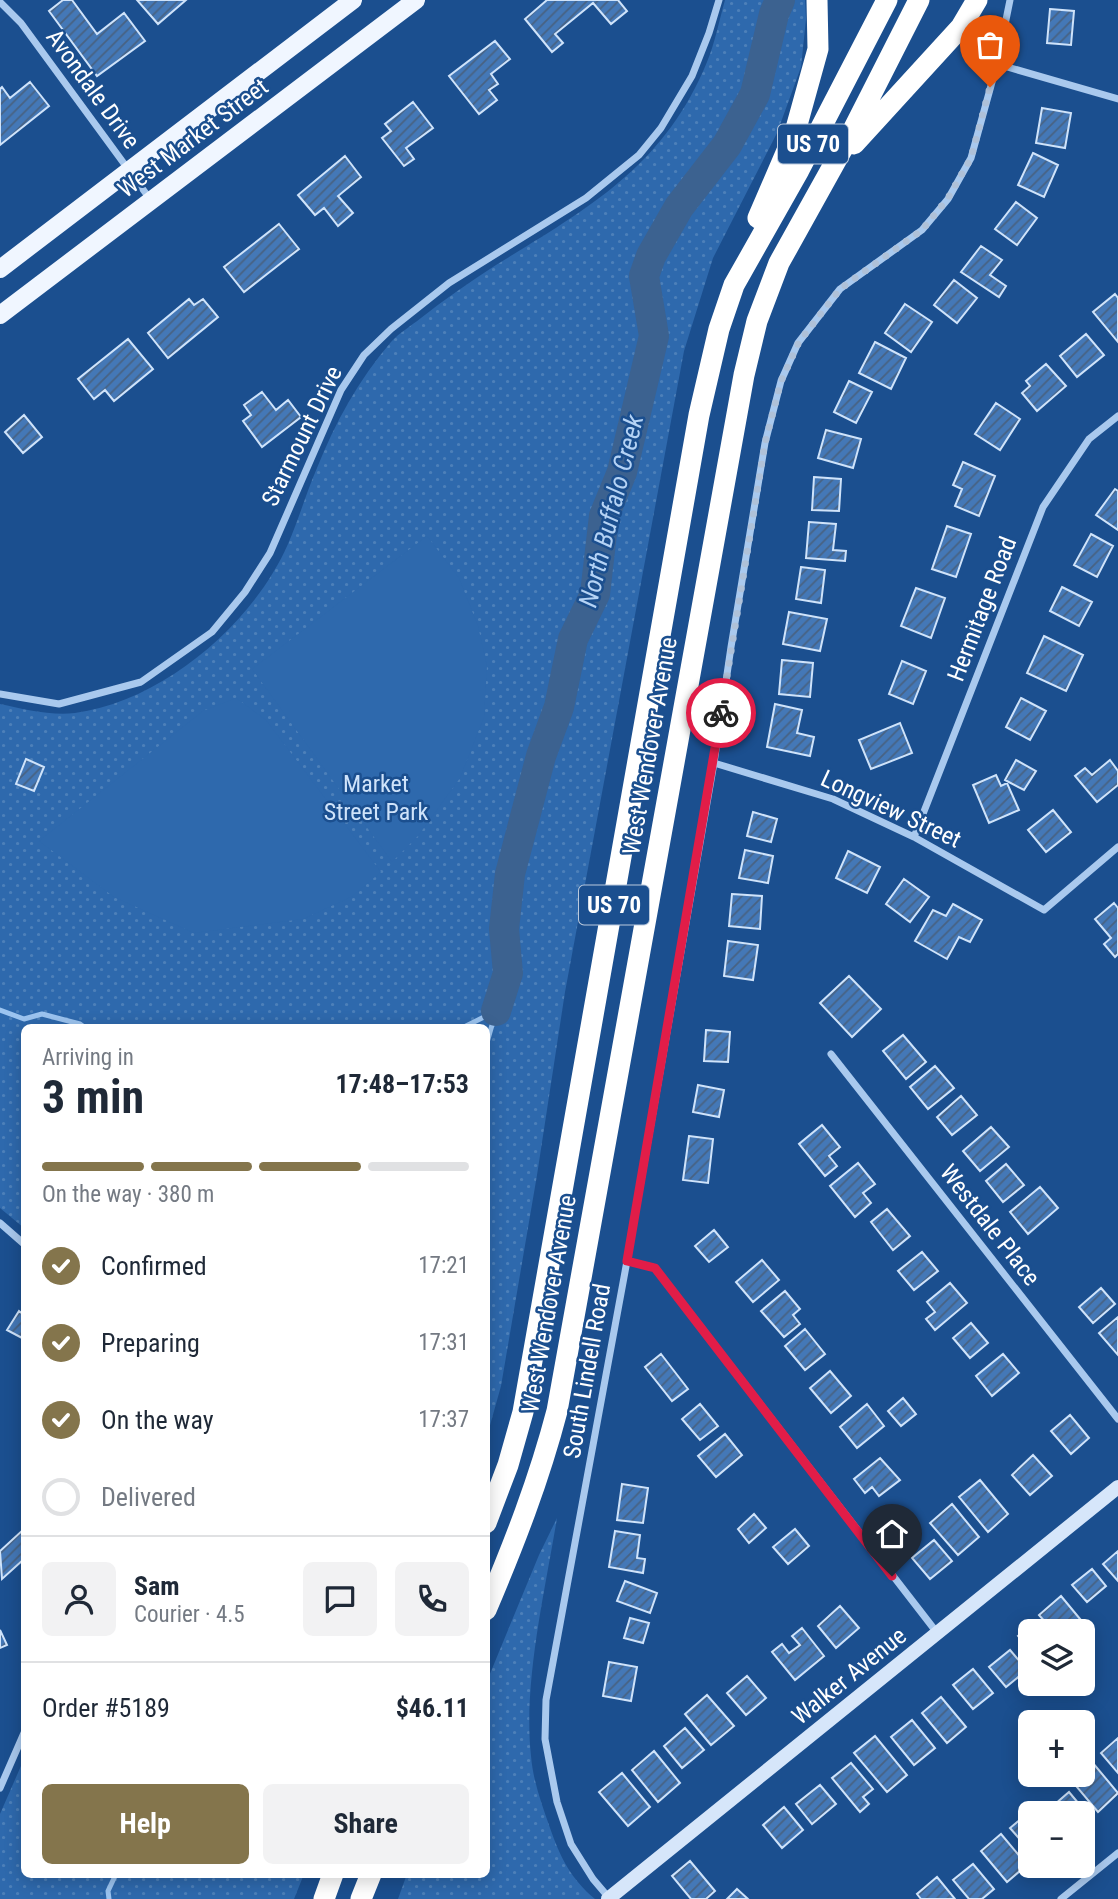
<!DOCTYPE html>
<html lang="en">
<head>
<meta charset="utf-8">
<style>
  :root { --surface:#fff; --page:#f2f2f3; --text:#1f2937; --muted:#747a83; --line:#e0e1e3; --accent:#84754c }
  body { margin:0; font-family:"Roboto Condensed",sans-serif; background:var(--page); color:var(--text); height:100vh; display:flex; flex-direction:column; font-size:26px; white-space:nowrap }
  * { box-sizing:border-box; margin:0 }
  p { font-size:23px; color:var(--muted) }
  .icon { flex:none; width:38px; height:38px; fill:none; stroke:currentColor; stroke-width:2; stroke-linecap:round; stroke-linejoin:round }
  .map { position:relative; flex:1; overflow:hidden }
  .panel { position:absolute; left:21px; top:1024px; width:469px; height:854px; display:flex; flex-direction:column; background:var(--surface); border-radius:10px; box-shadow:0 4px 18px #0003 }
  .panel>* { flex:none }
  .tools { position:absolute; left:1018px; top:1619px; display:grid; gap:14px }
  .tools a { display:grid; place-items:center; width:77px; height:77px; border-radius:10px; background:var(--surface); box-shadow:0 4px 18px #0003; font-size:35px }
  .pin { position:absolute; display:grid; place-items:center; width:60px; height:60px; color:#fff; margin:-72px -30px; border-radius:50% 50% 50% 0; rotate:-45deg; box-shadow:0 0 7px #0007 }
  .pin .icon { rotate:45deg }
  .courier { position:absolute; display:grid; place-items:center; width:70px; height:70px; margin:-35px; border:5px solid #e11d48; border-radius:50%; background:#fff; color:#222; box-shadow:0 2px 9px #0007 }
  .head em { font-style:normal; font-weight:700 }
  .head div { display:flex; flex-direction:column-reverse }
  .head { display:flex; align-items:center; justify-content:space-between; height:119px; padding:0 21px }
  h1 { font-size:46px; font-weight:700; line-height:52px }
  .bar { display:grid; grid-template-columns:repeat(4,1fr); gap:10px 7px; align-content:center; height:84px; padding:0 21px }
  .bar i { height:9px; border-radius:5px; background:var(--line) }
  .bar .on { background:var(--accent) }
  .bar p { grid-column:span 4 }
  .line { display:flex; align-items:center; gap:18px; padding:0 21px; border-top:2px solid var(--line) }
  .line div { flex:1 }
  .round { display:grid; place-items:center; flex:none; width:74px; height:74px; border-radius:10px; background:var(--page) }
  ol { padding:0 21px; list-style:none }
  li { display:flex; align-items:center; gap:21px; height:77px }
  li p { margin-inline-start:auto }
  li .icon { padding:7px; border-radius:50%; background:var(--accent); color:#fff; stroke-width:4 }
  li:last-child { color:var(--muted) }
  li i { width:38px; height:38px; border:4px solid var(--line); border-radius:50% }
  .action { display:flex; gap:14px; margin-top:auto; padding:14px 21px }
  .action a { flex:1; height:80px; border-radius:10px; background:var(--accent); color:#fff; font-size:28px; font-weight:700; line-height:80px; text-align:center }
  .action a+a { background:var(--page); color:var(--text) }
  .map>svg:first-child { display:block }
  .grass { fill:url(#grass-dots) }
  .pitch { fill:#2e69ad }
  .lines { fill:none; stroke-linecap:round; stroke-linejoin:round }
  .stream { stroke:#9cc4f0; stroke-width:5 }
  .river { stroke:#3c6290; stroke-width:30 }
  .building { fill:url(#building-hatch); stroke:#cfe3fa; stroke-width:2 }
  .street { stroke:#a9c9ee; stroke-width:7 }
  .secondary { stroke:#d6e6fa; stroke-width:14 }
  .primary { stroke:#f0f6ff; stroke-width:18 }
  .highway { stroke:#fff; stroke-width:21 }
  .done { stroke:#afc1d8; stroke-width:7; stroke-dasharray:0 12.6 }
  .route { stroke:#e11d48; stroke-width:9 }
  .labels { text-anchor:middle; stroke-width:5; stroke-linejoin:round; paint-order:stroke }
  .shield { fill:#1b4f8f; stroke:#bbcadd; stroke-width:2 }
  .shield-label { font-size:23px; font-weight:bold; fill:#fff }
  .street-label { font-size:24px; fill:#fff; stroke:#1b4f8f }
  .park-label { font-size:24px; fill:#cfe3fa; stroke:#1b4f8f }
  .water-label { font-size:26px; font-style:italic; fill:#b5d3f5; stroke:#1b4f8f }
</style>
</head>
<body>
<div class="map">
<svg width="1118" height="1899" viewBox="0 0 1118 1899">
  <defs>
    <pattern id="grass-dots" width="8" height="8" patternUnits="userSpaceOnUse" patternTransform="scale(1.75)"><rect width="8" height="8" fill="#2e69ad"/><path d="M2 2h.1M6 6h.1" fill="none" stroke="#4d80b9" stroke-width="1.8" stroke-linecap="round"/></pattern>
    <pattern id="building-hatch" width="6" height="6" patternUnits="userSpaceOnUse" patternTransform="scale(1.75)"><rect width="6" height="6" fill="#4478b7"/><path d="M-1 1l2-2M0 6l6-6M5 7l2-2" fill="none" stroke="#486282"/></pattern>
  </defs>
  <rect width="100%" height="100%" fill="#1b4f8f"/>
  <path class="grass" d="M725,0H805L806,19L801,67L777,133L713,258L684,351L565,992L537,1175L501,1386L487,1436L486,1027H24V1228L0,1208V704C23,709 51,716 75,713C163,701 253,624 288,544C299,519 306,493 317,468C335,423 359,379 391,342C399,333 411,326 421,318C445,299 470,282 496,265C587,209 664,167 707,62C715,43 719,21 725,0Z
    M557,1518C545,1591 523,1683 531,1756C533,1781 542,1805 550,1828C560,1857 571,1879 595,1899H398L407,1874H486L487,1681L539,1555Z
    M24,1759V1874H304L294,1899H0V1814Z"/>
  <path class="pitch" d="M427,536L459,578L478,626L487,666L484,717L460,778L418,836L392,862L252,669Z
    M236,698L266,720L381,872L351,897L303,919L194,933L114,897L39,841L203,711Z"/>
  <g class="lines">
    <path class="stream" d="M0,1010L24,1019L42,1014L80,1024L84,1027
      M464,1027L496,1011
      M486,1046L496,1011
      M109,1899L108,1891L116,1874"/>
    <path class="river" d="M496,1011L508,973L504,929L510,874L541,756L559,707L573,639L595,594L604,516L622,472L654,336L644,276L651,256L679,207L727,145L755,94L774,14L780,0"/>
  </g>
  <path class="building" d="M63,0H72L97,34L124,13L145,41L97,76L49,11Z
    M137,0H186L158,24Z
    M547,0H618L627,11L611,24L593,3L555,34L563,43L552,52L525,19Z
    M1050,9L1074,11L1071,45L1047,43Z
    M495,41L510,59L491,74L498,84L489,90L497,100L479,114L449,76Z
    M30,82L49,106L0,145V89L2,87L10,98Z
    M413,102L433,128L406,148L414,159L404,166L382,138L391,131L385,124Z
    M1042,108L1071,113L1065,148L1036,143Z
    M1033,153L1058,165L1044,197L1018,185Z
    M345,156L361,177L338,196L353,213L338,226L324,208L315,215L298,195Z
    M1016,202L1037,218L1017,245L995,229Z
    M279,224L299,249L244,292L224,267Z
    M981,246L1002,260L990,275L1006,286L999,297L961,272Z
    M954,280L977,298L957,323L934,305Z
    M1115,294L1118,298V342L1093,312Z
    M189,299L194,305L203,299L218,317L168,358L148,333Z
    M905,304L932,322L911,352L885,333Z
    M1086,334L1104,355L1077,377L1060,356Z
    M128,339L153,369L114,401L105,390L94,399L78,379Z
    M875,342L906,358L891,389L859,373Z
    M1046,364L1066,386L1037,411L1022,393L1030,386L1026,381Z
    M849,381L872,392L856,423L834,412Z
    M262,392L276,410L288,400L301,417L262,447L243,421L251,415L244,405Z
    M996,403L1020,419L1000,450L975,434Z
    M24,415L42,437L23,453L5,432Z
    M826,430L861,439L853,468L818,458Z
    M963,462L995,476L979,516L955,506L962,489L953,485Z
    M814,477L841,479L839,511L812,510Z
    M1115,489L1118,491V530L1096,515Z
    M809,522L836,524L833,550L846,551L845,561L806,558Z
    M947,526L971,534L956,577L932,569Z
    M1091,534L1113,546L1097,577L1074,565Z
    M801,567L825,570L821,603L796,599Z
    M1062,587L1092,602L1079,626L1050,611Z
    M916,588L945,598L931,638L901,626Z
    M789,612L827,619L820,651L783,644Z
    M1044,636L1083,655L1066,691L1027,673Z
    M782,660L813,663L810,697L779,694Z
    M902,661L926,671L913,704L889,694Z
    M1021,698L1046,711L1030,740L1006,727Z
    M775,704L802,710L797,733L814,737L810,756L767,747Z
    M900,723L912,753L871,769L859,740Z
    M26,759L44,767L34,791L16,784Z
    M1016,760L1036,771L1024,790L1005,780Z
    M1110,760L1118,771V785L1097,802L1075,776L1085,768L1092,775Z
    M996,775L1001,786L1007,783L1019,810L989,823L973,785Z
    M1053,810L1071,832L1046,852L1028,830Z
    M753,812L777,819L771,842L747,836Z
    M745,850L773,856L768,883L739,878Z
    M848,851L880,867L867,893L836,878Z
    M904,879L929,897L910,922L886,904Z
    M732,894L762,896L760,929L729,926Z
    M1114,903L1118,908V954L1115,957L1104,944L1111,938L1095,919Z
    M953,904L982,920L970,942L959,937L947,959L915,941L933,910L946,916Z
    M728,941L758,945L753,980L724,976Z
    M849,976L881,1009L852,1037L820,1003Z
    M706,1030L730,1032L728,1062L704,1061Z
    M903,1035L926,1062L906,1079L883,1051Z
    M935,1066L954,1088L928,1109L910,1087Z
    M698,1085L724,1090L719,1117L693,1112Z
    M961,1096L977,1115L952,1135L937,1117Z
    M822,1125L840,1147L829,1156L837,1166L825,1176L799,1144Z
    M991,1127L1009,1147L980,1171L963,1151Z
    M689,1136L713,1139L708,1183L683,1180Z
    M858,1163L875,1184L863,1193L871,1203L855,1217L830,1186Z
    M1006,1164L1024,1185L1003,1202L986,1181Z
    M1040,1187L1058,1208L1028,1234L1010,1212Z
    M887,1209L910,1236L893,1250L871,1222Z
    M714,1230L728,1247L709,1262L695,1246Z
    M922,1252L938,1271L914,1290L898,1271Z
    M762,1260L779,1280L753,1302L736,1282Z
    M950,1283L967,1303L935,1330L926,1319L935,1312L927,1302Z
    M1101,1288L1115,1304L1093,1323L1079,1307Z
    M785,1291L800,1309L793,1315L800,1324L784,1337L761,1311Z
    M19,1311L24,1315V1339L7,1330Z
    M1118,1317V1355L1099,1333Z
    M971,1323L988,1343L970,1358L953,1338Z
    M805,1329L825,1354L805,1370L785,1346Z
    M661,1354L688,1389L672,1401L645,1367Z
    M1003,1354L1019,1373L992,1396L976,1376Z
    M830,1371L851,1396L831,1413L810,1388Z
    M903,1398L916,1414L901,1426L888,1411Z
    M700,1404L718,1426L700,1440L682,1419Z
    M867,1404L884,1426L857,1448L840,1427Z
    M1070,1415L1089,1438L1071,1454L1051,1431Z
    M725,1434L742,1455L716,1477L698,1456Z
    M1033,1455L1052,1476L1030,1495L1012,1475Z
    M880,1458L900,1480L879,1496L872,1487L865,1493L854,1479Z
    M980,1480L1008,1514L988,1532L959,1497Z
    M622,1484L648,1488L643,1523L617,1520Z
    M952,1504L979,1537L958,1555L930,1523Z
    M754,1514L766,1528L749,1543L738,1529Z
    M24,1529V1559L2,1579L0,1551Z
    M795,1529L809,1546L788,1564L773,1547Z
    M615,1531L640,1535L637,1558L645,1559L643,1573L609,1567Z
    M934,1540L952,1561L930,1579L912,1558Z
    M1118,1551V1581L1103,1564Z
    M1092,1569L1106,1586L1087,1602L1072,1585Z
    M625,1581L657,1593L650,1613L617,1601Z
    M1061,1596L1085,1625L1078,1631H1053L1039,1615Z
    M840,1606L859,1628L836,1648L818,1626Z
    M630,1618L649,1623L643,1643L624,1638Z
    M1035,1622L1042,1631H1031V1652L1018,1636Z
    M802,1628L824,1656L795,1680L772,1652L782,1644L789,1653L800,1645L792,1636Z
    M0,1630L7,1645L0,1648Z
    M1010,1650L1027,1670L1006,1687L989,1667Z
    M609,1662L637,1667L631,1701L603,1696Z
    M973,1669L993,1693L973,1709L953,1685Z
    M747,1676L766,1698L746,1715L727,1693Z
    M707,1695L734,1726L711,1745L685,1714Z
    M941,1697L966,1727L947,1743L922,1713Z
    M912,1720L935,1748L914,1765L891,1737Z
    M685,1728L704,1750L682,1768L664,1746Z
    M875,1736L907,1775L887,1792L854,1753Z
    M1118,1738V1773L1101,1753Z
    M654,1751L680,1783L658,1802L632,1770Z
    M1087,1756L1118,1793L1098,1812L1066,1774H1083V1759Z
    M851,1763L873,1789L863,1797L869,1804L860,1812L832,1778Z
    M622,1773L650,1807L628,1826L599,1792Z
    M820,1785L836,1804L812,1824L796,1804Z
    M1069,1792L1084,1810L1081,1813H1048L1047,1811Z
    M784,1807L803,1830L782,1848L763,1825Z
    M1033,1809L1036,1813H1031V1852L1010,1828Z
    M1001,1834L1027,1865L1007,1882L981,1851Z
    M690,1861L715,1891L706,1899H691L672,1876Z
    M973,1864L994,1889L982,1899H969L953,1880Z
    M937,1877L955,1899H921L917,1894Z
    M737,1889L748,1899H727Z"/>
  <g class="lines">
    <path class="street" d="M0,2L21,23L150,199
      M997,64L1118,99
      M0,694L59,704L141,682L212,632L245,592L270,553L341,390L364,355L391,329L449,283L586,198L639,155L661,128L692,76L709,33L719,0
      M714,763L833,799L914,837L1044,910L1118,847
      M914,837L1043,507L1089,439L1118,416
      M831,1054L1118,1419
      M0,1223L24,1244
      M627,1261L655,1268L938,1634
      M0,1788L24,1733
      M610,1899L593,1879L571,1844L557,1802L545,1739L546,1700L627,1261L714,763L731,647L765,443L781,381L798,343L840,289L922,230L948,199L971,158L997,64L1010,0
      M1061,1899L1118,1853"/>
    <path class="secondary" d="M608,1899L1118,1487"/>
    <path class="primary" d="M0,269L353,0
      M0,315L416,0"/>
    <path class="highway" d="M854,144L961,27L977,0
      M758,218L795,132L818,49L817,0
      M486,1523L508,1465L523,1412L699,415L719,329L734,285L799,170L887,0
      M486,1610C514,1544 539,1480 557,1411L744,375L757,321L779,263L853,130L919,0
      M324,1899L333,1874
      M361,1899L371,1874"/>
  </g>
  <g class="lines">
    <path class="done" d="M721,713L765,443L781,381L799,342L840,289L922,230L948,198L971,158L990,87"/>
    <path class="route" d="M721,713L627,1261L655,1268L892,1576"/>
  </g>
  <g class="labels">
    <g class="shield">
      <rect x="778" y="124.5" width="70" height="39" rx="5"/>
      <rect x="579" y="885.5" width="70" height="39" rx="5"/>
    </g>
    <g class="shield-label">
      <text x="813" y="152">US 70</text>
      <text x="614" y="913">US 70</text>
    </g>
    <g class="street-label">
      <text transform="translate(93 89) rotate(54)" y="8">Avondale Drive</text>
      <text transform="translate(193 138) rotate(-37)" y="8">West Market Street</text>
      <text transform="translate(302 436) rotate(-64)" y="8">Starmount Drive</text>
      <text transform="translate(982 609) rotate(-69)" y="8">Hermitage Road</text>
      <text transform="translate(650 746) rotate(-80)" y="8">West Wendover Avenue</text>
      <text transform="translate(891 809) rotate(25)" y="8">Longview Street</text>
      <text transform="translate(990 1225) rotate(52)" y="8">Westdale Place</text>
      <text transform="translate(549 1304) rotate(-80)" y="8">West Wendover Avenue</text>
      <text transform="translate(587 1371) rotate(-80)" y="8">South Lindell Road</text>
      <text transform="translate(849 1676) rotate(-39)" y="8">Walker Avenue</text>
    </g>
    <g class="park-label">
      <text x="376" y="792">Market<tspan x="376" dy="28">Street Park</tspan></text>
    </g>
    <g class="water-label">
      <text transform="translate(611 511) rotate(-76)" y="9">North Buffalo Creek</text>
    </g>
  </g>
</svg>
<div class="tools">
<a><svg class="icon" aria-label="layers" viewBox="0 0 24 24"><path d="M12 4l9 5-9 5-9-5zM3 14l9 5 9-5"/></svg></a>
<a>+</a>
<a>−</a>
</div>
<div class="pin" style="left:990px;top:87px;background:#ea580c"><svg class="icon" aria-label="bag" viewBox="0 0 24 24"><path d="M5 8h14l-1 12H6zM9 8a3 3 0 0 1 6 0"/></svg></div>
<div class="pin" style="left:892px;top:1576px;background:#1f2937"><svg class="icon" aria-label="home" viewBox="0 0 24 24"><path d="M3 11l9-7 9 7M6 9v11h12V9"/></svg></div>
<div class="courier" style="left:721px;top:713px"><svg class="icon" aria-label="bike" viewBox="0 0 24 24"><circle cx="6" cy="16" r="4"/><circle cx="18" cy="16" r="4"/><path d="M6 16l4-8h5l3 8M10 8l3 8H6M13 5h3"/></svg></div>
<section class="panel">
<div class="head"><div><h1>3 min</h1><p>Arriving in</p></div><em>17:48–17:53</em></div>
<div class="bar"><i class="on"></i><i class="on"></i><i class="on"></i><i></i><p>On the way · 380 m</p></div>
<ol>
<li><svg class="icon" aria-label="check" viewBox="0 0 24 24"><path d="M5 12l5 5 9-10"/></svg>Confirmed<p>17:21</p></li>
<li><svg class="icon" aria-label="check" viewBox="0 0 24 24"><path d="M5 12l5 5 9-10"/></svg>Preparing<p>17:31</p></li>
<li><svg class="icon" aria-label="check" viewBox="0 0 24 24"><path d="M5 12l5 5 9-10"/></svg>On the way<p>17:37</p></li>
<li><i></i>Delivered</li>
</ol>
<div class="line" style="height:126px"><a class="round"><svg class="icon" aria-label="person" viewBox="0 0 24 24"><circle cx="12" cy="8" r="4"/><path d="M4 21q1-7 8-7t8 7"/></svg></a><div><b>Sam</b><p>Courier · 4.5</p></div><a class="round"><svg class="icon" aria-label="chat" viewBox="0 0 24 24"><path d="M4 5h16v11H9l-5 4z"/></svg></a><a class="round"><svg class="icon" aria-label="phone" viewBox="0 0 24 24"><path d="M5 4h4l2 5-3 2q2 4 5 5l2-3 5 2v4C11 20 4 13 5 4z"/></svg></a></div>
<div class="line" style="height:91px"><div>Order #5189</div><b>$46.11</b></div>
<div class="action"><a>Help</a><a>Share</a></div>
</section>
</div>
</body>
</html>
